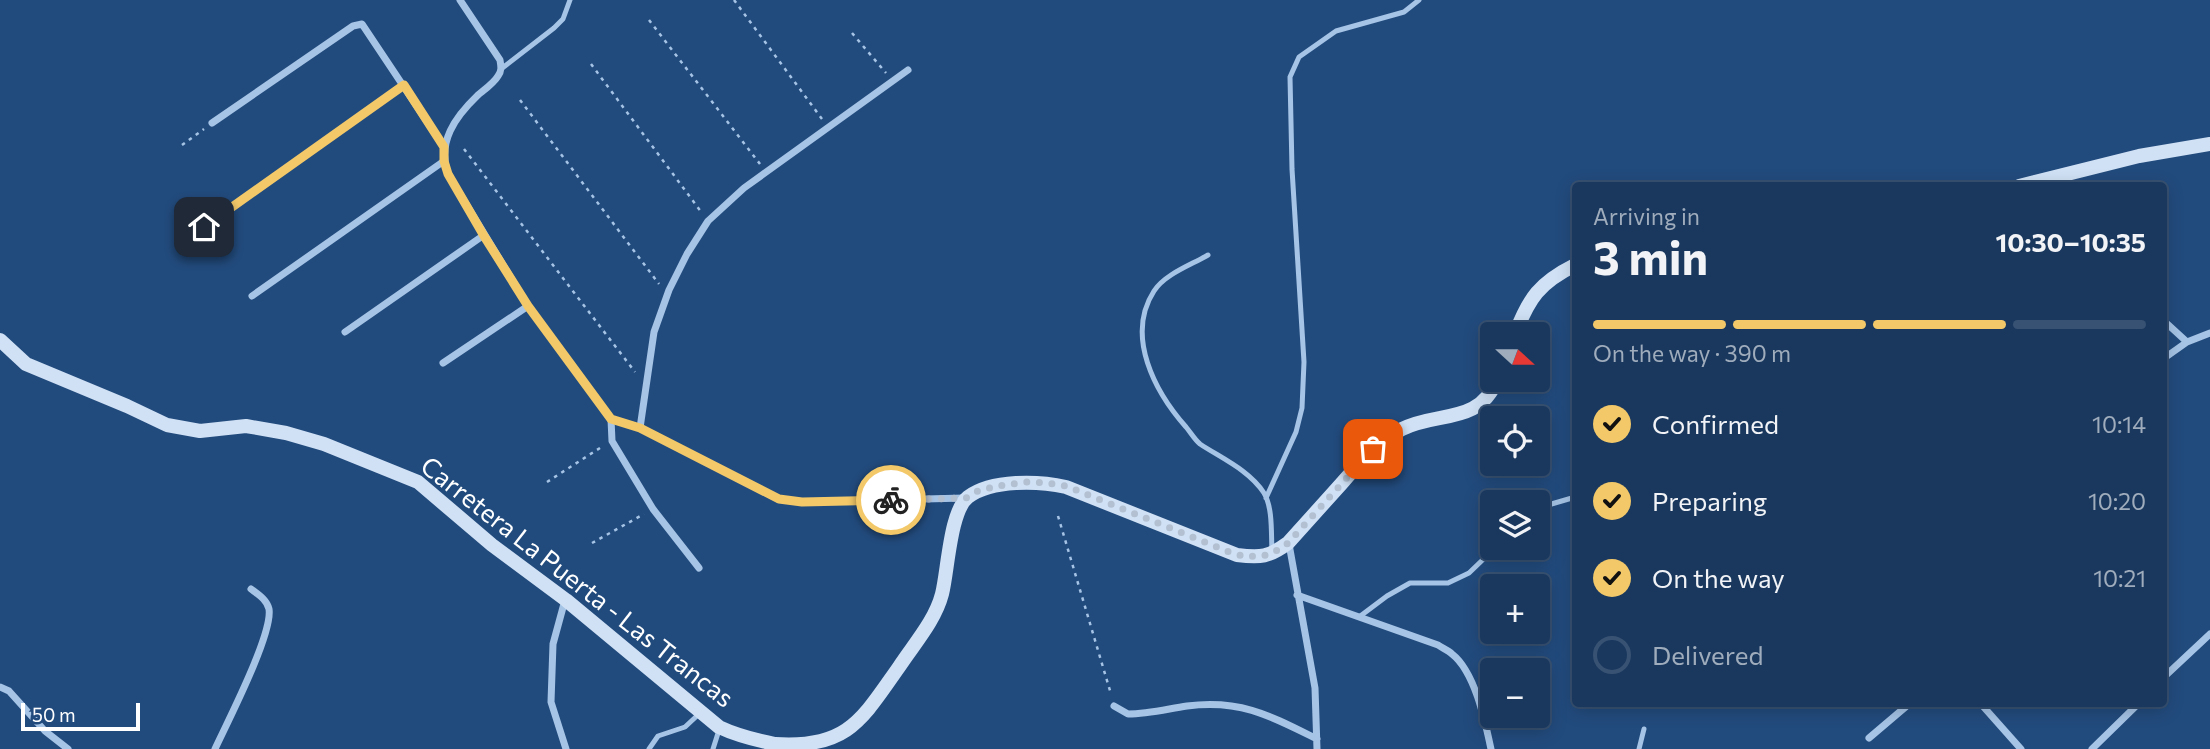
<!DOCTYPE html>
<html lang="en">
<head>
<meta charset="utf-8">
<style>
  :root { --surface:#1a385e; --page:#233f64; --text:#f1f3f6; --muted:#9facbc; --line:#385273; --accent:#f2c869 }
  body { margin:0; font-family:Commissioner,sans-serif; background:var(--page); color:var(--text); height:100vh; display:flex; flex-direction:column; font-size:26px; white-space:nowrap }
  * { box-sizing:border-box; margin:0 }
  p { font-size:23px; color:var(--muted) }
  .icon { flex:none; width:38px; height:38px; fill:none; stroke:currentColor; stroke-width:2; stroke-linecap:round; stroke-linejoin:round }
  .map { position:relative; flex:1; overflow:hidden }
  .sheet { position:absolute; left:1572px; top:182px; width:595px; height:525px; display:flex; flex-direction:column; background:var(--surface); border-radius:7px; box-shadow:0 4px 18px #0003,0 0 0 2px var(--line) }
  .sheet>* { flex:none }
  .needle { width:46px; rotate:111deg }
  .controls { position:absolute; left:1480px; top:322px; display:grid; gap:14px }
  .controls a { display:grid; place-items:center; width:70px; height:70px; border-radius:7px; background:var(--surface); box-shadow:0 4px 18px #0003,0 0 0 2px var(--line); font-size:35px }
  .scale { position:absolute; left:21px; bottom:18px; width:119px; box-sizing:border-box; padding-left:7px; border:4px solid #fff; border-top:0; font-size:19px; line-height:24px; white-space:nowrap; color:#fff; -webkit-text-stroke:5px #224b7d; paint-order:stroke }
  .pin { position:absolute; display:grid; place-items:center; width:60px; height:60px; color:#fff; margin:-30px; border-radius:14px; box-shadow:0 4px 10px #0006 }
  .courier { position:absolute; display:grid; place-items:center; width:70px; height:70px; margin:-35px; border:5px solid #f2c869; border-radius:50%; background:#fff; color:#222; box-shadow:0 2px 9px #0007 }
  .head em { font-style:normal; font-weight:700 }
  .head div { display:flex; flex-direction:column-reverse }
  .head { display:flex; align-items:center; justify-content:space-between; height:119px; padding:0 21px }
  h1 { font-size:46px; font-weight:700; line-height:52px }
  .bar { display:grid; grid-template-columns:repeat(4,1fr); gap:10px 7px; align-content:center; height:84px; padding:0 21px }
  .bar i { height:9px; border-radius:5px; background:var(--line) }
  .bar .on { background:var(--accent) }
  .bar p { grid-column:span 4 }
  ol { padding:0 21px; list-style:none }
  li { display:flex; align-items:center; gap:21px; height:77px }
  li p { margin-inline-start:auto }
  li .icon { padding:7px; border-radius:50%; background:var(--accent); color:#111; stroke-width:4 }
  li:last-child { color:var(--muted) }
  li i { width:38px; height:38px; border:4px solid var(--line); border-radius:50% }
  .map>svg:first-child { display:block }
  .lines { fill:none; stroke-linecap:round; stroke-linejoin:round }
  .path { stroke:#a6c4e6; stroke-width:2.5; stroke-dasharray:3.5 5; stroke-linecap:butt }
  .lane { stroke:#a6c4e6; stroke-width:5 }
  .street { stroke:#a6c4e6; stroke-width:7 }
  .secondary { stroke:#d0e1f5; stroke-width:14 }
  .done { stroke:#b2c0d2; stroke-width:7; stroke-dasharray:0 12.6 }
  .route { stroke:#f2c869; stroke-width:9 }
  .labels { text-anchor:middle; stroke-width:5; stroke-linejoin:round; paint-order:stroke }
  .street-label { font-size:26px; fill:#fff; stroke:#224b7d }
</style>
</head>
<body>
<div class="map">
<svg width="2210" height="749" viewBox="0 0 2210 749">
  <rect width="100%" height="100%" fill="#224b7d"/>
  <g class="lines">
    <path class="path" d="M734,0L822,119
      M649,20L760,164
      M852,33L886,73
      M591,64L702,213
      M520,100L659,284
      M182,145L204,129
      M464,149L635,372
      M547,482L603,446
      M1058,516L1111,694
      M592,543L644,514"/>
    <path class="lane" d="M501,69L554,28L563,19L570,0
      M1208,255C1191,265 1165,274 1154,291C1125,336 1155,392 1186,427C1191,433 1195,440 1200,444C1221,458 1249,470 1264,493C1273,508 1271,534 1272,551
      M1266,498L1296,432L1302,408L1304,362L1292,169L1290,77L1299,57L1336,31L1404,12L1419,0
      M1538,510L1548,505L1572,498
      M1359,617L1387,596L1410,583H1448L1469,573L1495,548
      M649,749L658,736L685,727L700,713
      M713,749L719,730
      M1639,749L1644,729"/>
    <path class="street" d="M460,0L500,60C501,66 502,71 498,76C494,83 484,90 478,95C455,117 437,142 448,174L528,306L611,419L640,428L778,499L802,502L965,498
      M212,123L353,26L362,24L444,147
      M204,227L404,85
      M252,296L444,161
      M2163,320L2187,342
      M345,332L484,235
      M2163,359L2187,342L2210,333
      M443,363L528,306
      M611,419L612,441L653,509L699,568
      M640,428L654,332L669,290L687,254L708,221L744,188L908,70
      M1289,544L1315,688L1317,749
      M1297,595L1438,645C1442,648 1448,650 1452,654C1475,672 1485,721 1491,749
      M565,600L553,644L551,702L566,749
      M2163,678L2210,634
      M0,687L9,691L45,731L68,749
      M1981,704L2021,749
      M1114,706L1128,714C1148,714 1167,709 1187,706C1241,699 1271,716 1317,739
      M1869,738L1909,704
      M215,749C227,723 273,634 269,609C267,600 259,595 251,589
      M2092,749L2138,704"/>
    <path class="secondary" d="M2019,186L2139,156L2210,144
      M1515,334C1529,298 1539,283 1575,265
      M0,340L26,364L127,406L167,425L200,431L246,426L286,433L324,444L418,482L492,545L566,600L719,727C738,736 755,740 775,744C848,749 862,719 899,667C914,644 935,621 942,594C948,570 950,511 968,497C992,479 1039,481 1066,487L1237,555C1261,558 1269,557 1288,543C1306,523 1324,503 1342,483C1360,462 1377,442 1402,429C1437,411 1479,425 1497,380"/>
  </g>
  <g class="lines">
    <path class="done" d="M891,500L966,498L978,491L998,486L1027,482L1048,483L1066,486L1237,555C1261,558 1269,557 1288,543L1373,449"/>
    <path class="route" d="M204,227L404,85L444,147V161L448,174L484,236L528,306L611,419L640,428L779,499L802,502L891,500"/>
  </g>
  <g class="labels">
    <g class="street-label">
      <text transform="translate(577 582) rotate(38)" y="9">Carretera La Puerta - Las Trancas</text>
    </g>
  </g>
</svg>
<div class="controls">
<a><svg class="needle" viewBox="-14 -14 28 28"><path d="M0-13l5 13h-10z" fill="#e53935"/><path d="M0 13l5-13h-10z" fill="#9facbc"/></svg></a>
<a><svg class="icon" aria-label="locate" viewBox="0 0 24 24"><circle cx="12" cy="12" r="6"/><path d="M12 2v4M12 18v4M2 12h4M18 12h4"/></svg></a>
<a><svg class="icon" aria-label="layers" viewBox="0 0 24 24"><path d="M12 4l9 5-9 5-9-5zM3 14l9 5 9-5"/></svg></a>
<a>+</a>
<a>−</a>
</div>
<div class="scale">50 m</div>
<div class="pin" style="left:1373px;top:449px;background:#ea580c"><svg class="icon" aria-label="bag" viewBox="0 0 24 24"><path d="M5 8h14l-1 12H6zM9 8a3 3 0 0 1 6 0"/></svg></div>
<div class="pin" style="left:204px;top:227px;background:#1f2937"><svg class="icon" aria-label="home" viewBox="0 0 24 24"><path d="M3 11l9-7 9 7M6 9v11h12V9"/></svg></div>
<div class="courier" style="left:891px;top:500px"><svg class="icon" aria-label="bike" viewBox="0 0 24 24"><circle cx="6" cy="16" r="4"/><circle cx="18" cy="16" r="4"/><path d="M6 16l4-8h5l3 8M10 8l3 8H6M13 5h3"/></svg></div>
<section class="sheet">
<div class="head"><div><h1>3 min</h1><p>Arriving in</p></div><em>10:30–10:35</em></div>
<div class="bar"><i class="on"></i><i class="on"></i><i class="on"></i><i></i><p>On the way · 390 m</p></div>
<ol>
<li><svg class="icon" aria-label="check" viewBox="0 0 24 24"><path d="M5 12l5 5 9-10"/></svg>Confirmed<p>10:14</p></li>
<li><svg class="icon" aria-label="check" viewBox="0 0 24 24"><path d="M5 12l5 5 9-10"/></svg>Preparing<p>10:20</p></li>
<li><svg class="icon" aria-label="check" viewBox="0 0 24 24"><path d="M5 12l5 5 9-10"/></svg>On the way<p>10:21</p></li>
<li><i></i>Delivered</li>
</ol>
</section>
</div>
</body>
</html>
